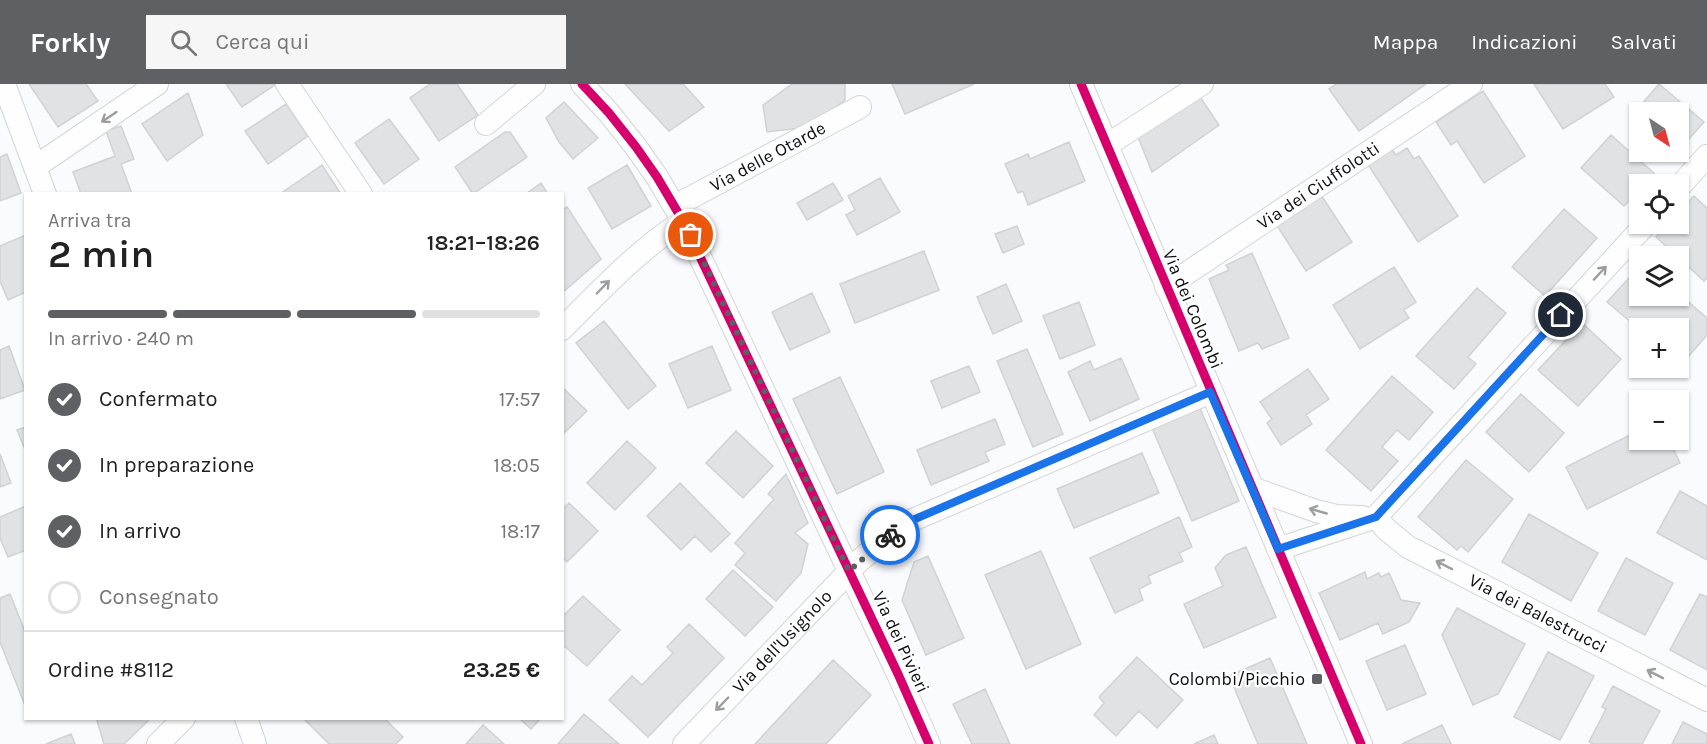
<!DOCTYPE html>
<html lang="it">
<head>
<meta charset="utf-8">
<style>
  :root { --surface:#fff; --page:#f6f6f6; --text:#222; --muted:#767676; --line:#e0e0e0; --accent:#5e6063 }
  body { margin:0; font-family:Karla,sans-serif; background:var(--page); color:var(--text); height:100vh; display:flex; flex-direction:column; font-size:22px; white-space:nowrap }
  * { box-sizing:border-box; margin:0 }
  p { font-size:20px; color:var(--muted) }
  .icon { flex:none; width:33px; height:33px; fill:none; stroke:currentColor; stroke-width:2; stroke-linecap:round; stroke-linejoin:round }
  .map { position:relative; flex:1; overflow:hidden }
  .sheet { position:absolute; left:24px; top:108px; width:540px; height:528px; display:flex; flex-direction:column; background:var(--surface); border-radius:0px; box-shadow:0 2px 4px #0004 }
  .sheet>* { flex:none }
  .needle { width:39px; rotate:144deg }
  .controls { position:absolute; left:1629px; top:18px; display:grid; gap:12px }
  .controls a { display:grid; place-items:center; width:60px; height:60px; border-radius:0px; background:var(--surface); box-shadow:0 2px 4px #0004; font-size:30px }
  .pin { position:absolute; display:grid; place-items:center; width:51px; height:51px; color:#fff; margin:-26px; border:3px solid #fff; border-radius:50%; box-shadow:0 2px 6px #0007 }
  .courier { position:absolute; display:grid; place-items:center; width:60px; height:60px; margin:-30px; border:4px solid #1a73e8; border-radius:50%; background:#fff; color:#222; box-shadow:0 2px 8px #0007 }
  .head em { font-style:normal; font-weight:600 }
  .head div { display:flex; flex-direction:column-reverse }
  .head { display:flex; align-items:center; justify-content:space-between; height:102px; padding:0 24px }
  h1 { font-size:39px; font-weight:600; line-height:45px }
  .bar { display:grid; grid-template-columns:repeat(4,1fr); gap:9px 6px; align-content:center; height:72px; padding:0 24px }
  .bar i { height:8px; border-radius:4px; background:var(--line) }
  .bar .selected { background:var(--accent) }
  .bar p { grid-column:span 4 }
  .line { display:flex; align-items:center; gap:15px; padding:0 24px; border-top:2px solid var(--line) }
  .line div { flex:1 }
  ol { padding:0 24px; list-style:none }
  li { display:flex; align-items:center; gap:18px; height:66px }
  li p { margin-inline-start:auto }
  li .icon { padding:6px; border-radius:50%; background:var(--accent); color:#fff; stroke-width:4 }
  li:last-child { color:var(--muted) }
  li i { width:33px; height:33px; border:3px solid var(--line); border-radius:50% }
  header { display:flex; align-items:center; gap:36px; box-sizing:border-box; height:84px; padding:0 30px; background:var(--accent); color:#fff }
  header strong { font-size:28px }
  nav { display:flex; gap:33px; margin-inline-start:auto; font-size:21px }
  .search { width:420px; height:54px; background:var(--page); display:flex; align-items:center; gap:15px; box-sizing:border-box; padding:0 21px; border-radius:0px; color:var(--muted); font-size:22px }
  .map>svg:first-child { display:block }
  .building { fill:#e0e2e4; stroke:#d1d2d5; stroke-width:1.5 }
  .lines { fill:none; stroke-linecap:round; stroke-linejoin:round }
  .minor-casing { stroke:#d3d5d7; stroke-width:24 }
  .minor { stroke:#fefeff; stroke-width:22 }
  .cycleway-casing { stroke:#fff; stroke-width:13 }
  .cycleway { stroke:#d6006c; stroke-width:9 }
  .oneway { stroke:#9d9e9f }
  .done { stroke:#5e6063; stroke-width:6; stroke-dasharray:0 10.8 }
  .route { stroke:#1a73e8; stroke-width:8 }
  .poi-dot { fill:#5e6063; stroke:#fff; stroke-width:2 }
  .labels { text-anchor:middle; stroke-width:4.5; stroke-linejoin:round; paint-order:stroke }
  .street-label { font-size:18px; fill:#0b0d0f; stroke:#fff }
  .poi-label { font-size:18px; fill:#0b0d0f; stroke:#fff; text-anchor:end }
</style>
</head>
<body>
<header>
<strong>Forkly</strong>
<div class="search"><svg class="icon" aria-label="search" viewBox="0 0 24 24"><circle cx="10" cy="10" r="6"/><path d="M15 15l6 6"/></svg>Cerca qui</div>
<nav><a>Mappa</a><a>Indicazioni</a><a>Salvati</a></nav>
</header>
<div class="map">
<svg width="1707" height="660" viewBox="0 0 1707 660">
  <rect width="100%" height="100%" fill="#f9fbfe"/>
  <path class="building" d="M29,0H86L98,17L58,43Z
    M226,0H274L275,1L242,23Z
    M430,0H457L478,31L439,57L410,14Z
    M625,0H683L704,23L669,47Z
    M792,0H845V16L809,43L767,48L763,21Z
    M892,0H974L905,30Z
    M1336,0H1426L1359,47L1329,5Z
    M1534,0H1605L1614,13L1563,45Z
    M1659,0L1704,38L1678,67V28H1640V35L1633,30Z
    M1483,7L1525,72L1484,99L1457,57L1451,61L1436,38Z
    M188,9L203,51L167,77L142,40Z
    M1200,13L1219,41L1152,88L1138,53Z
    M564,18L598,54L573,75L559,58L546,34Z
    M286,20L308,52L268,80L245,47Z
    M389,35L419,75L384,100L355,59Z
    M121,42L134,75L121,80L132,110H81L73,88L115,72L106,47Z
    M505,48H510L527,73L473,110L455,83Z
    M1611,51L1654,89L1644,100H1640V105L1624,122L1581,84Z
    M1069,58L1085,97L1028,121L1023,107L1018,109L1005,80L1028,70L1030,75Z
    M1391,64L1396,71L1407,64L1414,75L1419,72L1458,132L1418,158L1367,79Z
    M7,70L21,109L0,117V73Z
    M322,81L341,110H280Z
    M627,81L651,122L612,145L588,104Z
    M880,94L900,128L857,151L846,131L855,126L848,112Z
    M541,99L548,110H526Z
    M833,99L843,116L807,136L797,119Z
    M1321,111L1352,158L1306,187L1276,140Z
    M1694,112L1707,124V194L1704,197L1656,153L1669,140H1678V129Z
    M567,123L601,175L563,208L562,126Z
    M1564,125L1597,154L1545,212L1512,183Z
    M1017,142L1024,160L1003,169L995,150Z
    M26,151V208L8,216L0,197V162Z
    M924,167L939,206L855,239L840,200Z
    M1252,169L1289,254L1262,265L1258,259L1239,267L1209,195L1229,186L1226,181Z
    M1640,182V212H1678V209L1707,234V251L1680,282L1678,244H1640V246L1607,218Z
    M1394,183L1416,218L1404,226L1409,234L1360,265L1333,221Z
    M1006,200L1022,237L993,250L977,213Z
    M1477,204L1506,229L1468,273L1476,280L1454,305L1416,272Z
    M812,209L830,248L790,266L772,228Z
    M1079,218L1095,261L1060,275L1043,232Z
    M604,237L656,302L628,325L576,259Z
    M1582,239L1621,275L1578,322L1538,286Z
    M9,262L25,306L0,315V266Z
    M712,262L731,306L688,324L669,280Z
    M1027,265L1063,350L1033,363L997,277Z
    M1121,274L1139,315L1090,337L1068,288L1090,277L1094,286Z
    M969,282L980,308L942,324L931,297Z
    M1308,285L1329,315L1306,331L1312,340L1281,361L1267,339L1272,335L1260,318Z
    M1392,292L1433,328L1409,356L1397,346L1382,363L1398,377L1371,407L1326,366Z
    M840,293L884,388L837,410L793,315Z
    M562,303L587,327L562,351Z
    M1521,310L1564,349L1529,388L1486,348Z
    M1200,324L1239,417L1192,437L1152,344Z
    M995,335L1005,360L985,368L989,377L931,401L917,366Z
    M26,343V368L17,346Z
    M1640,346V356H1669L1680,379L1587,425L1566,383Z
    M736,347L773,382L743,414L706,379Z
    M627,357L656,384L615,426L587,399Z
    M1142,369L1159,409L1074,444L1057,405Z
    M0,370L11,399L0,403Z
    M1466,376L1513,415L1468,468L1461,462L1457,466L1418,433Z
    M786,390L808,439L795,449L808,460L801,489L776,517L735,481L745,469L735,459L774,415L768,410Z
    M680,399L730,450L711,468L695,452L681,466L647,432Z
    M1680,407L1707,422V476L1657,449Z
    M569,419L598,447L567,478L562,473V426Z
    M26,422V466L8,473L0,454V433Z
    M1529,430L1598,469L1571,517L1502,478Z
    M1179,433L1192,463L1179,469L1183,477L1148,492L1151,499L1139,505L1143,516L1115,529L1090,474Z
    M1246,463L1276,533L1204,564L1184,520L1223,502L1215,484L1226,471Z
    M1041,467L1081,560L1026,585L985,491Z
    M928,472L964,554L926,571L902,516L914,478Z
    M1626,474L1673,499L1645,551L1598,527Z
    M733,486L773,523L745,552L706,515Z
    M1365,488L1367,495L1379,489L1381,493L1389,489L1401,516L1420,519L1409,538L1383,550L1378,539L1340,556L1319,509Z
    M10,510L26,550V624L0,558V514Z
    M1700,510L1707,513V586L1670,566Z
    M583,512L620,546L587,582L562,560V533Z
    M1457,524L1525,560L1498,610L1473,621L1442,551Z
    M689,540L724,574L648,653L609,616L632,592L642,601L673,569L667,563Z
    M1405,561L1426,610L1387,626L1366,577Z
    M1548,568L1594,592L1560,656L1514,633Z
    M1137,573L1183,616L1157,644L1139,627L1116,652L1094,631L1104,619L1099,613Z
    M1270,574L1307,660H1258L1229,592Z
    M833,576L871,611L826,660H755Z
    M1613,602L1660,627L1642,660H1593L1589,658L1606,625L1602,623Z
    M985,605L1010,660H972L953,620Z
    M584,630L619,660H558Z
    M100,634H151L124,660H104L97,637Z
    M303,634H384L403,653L396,660H329Z
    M519,634H541L531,645Z
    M1683,638L1707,650V660H1672Z
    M483,641L504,660H466Z
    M1442,641L1451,660H1402Z
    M71,650L75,660H46Z
    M1214,651L1218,660H1194Z"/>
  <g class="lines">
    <g class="minor-casing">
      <g id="minor">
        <path d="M4,0L45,110"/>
        <path d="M287,0L361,110"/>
        <path d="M582,0L609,29L636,63L657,93L683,137L898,590L929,660"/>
        <path d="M1081,0L1361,660"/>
        <path d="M486,40L534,0"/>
        <path d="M1107,61L1202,0"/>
        <path d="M35,83L157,0"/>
        <path d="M1678,104L1707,72"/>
        <path id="s1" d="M675,122L860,23"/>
        <path id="s2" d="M1166,203L1471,0"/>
        <path d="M562,245C601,206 637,167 683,137"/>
        <path d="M1252,404L1316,427L1336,432L1362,433"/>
        <path id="s3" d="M1376,433L1386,445L1408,463L1707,616"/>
        <path d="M1278,465L1376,433L1646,140"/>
        <path d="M246,634L255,660"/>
        <path d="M158,660L184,634"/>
        <path id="s4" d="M684,660L859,477L885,455L915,435L1211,308"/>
      </g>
    </g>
    <use href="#minor" class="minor"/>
    <g class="cycleway-casing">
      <path id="cycleway" d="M582,0L609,29L636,63L657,93L683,137L898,590L929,660
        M1081,0L1361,660"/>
    </g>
    <use href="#cycleway" class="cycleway"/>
  </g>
  <defs><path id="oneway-shaft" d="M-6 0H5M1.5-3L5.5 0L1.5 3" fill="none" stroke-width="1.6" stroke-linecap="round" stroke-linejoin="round" transform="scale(1.5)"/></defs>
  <g class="oneway">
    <use href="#oneway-shaft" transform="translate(109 33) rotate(146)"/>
    <use href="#oneway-shaft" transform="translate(1600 189) rotate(-47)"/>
    <use href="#oneway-shaft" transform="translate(603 203) rotate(-46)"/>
    <use href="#oneway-shaft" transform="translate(1318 427) rotate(-164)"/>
    <use href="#oneway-shaft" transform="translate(1444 481) rotate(-153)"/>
    <use href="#oneway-shaft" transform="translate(1655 590) rotate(-153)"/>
    <use href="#oneway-shaft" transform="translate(722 620) rotate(134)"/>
  </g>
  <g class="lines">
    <path class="done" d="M691,151L849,487L890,451"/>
    <path class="route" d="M890,451L915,435L1210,308L1278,465L1376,433L1561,231"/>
  </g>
  <rect class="poi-dot" x="1311" y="589" width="12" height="12" rx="3"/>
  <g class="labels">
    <g class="street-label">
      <text dy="6" stroke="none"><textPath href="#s1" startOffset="105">Via delle Otarde</textPath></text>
      <text dy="6" stroke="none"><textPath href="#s2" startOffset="183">Via dei Ciuffolotti</textPath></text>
      <text transform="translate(1193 225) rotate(67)" y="6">Via dei Colombi</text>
      <text dy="6" stroke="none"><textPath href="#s3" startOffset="190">Via dei Balestrucci</textPath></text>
      <text dy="6" stroke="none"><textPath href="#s4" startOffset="142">Via dell'Usignolo</textPath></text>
      <text transform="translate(901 558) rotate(65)" y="6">Via dei Pivieri</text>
    </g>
    <g class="poi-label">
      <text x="1305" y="601">Colombi/Picchio</text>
    </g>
  </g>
</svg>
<div class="controls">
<a><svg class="needle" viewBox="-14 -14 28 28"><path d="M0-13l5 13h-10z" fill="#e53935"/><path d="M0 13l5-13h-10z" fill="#767676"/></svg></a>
<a><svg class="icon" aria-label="locate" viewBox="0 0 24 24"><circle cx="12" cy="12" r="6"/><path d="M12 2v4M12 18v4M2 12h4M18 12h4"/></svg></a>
<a><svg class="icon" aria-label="layers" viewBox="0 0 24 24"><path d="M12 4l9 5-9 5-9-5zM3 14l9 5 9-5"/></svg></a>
<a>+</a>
<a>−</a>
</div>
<div class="pin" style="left:691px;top:151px;background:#ea580c"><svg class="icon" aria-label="bag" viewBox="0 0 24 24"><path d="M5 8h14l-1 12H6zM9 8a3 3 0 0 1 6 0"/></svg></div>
<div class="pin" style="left:1561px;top:231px;background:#1f2937"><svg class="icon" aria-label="home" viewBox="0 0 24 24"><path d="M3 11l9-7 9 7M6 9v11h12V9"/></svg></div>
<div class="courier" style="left:890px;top:451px"><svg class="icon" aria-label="bike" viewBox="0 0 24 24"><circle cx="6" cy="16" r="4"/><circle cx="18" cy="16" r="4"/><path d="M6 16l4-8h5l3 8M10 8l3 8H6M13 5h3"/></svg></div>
<section class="sheet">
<div class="head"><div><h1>2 min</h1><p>Arriva tra</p></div><em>18:21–18:26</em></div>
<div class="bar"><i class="selected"></i><i class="selected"></i><i class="selected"></i><i></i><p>In arrivo · 240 m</p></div>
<ol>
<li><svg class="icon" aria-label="check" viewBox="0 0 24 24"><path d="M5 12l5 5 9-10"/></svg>Confermato<p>17:57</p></li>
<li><svg class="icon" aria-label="check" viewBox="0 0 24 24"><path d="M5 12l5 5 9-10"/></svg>In preparazione<p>18:05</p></li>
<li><svg class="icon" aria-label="check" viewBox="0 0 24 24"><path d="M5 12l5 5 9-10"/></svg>In arrivo<p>18:17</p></li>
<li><i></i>Consegnato</li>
</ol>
<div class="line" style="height:78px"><div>Ordine #8112</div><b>23.25 €</b></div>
</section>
</div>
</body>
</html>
